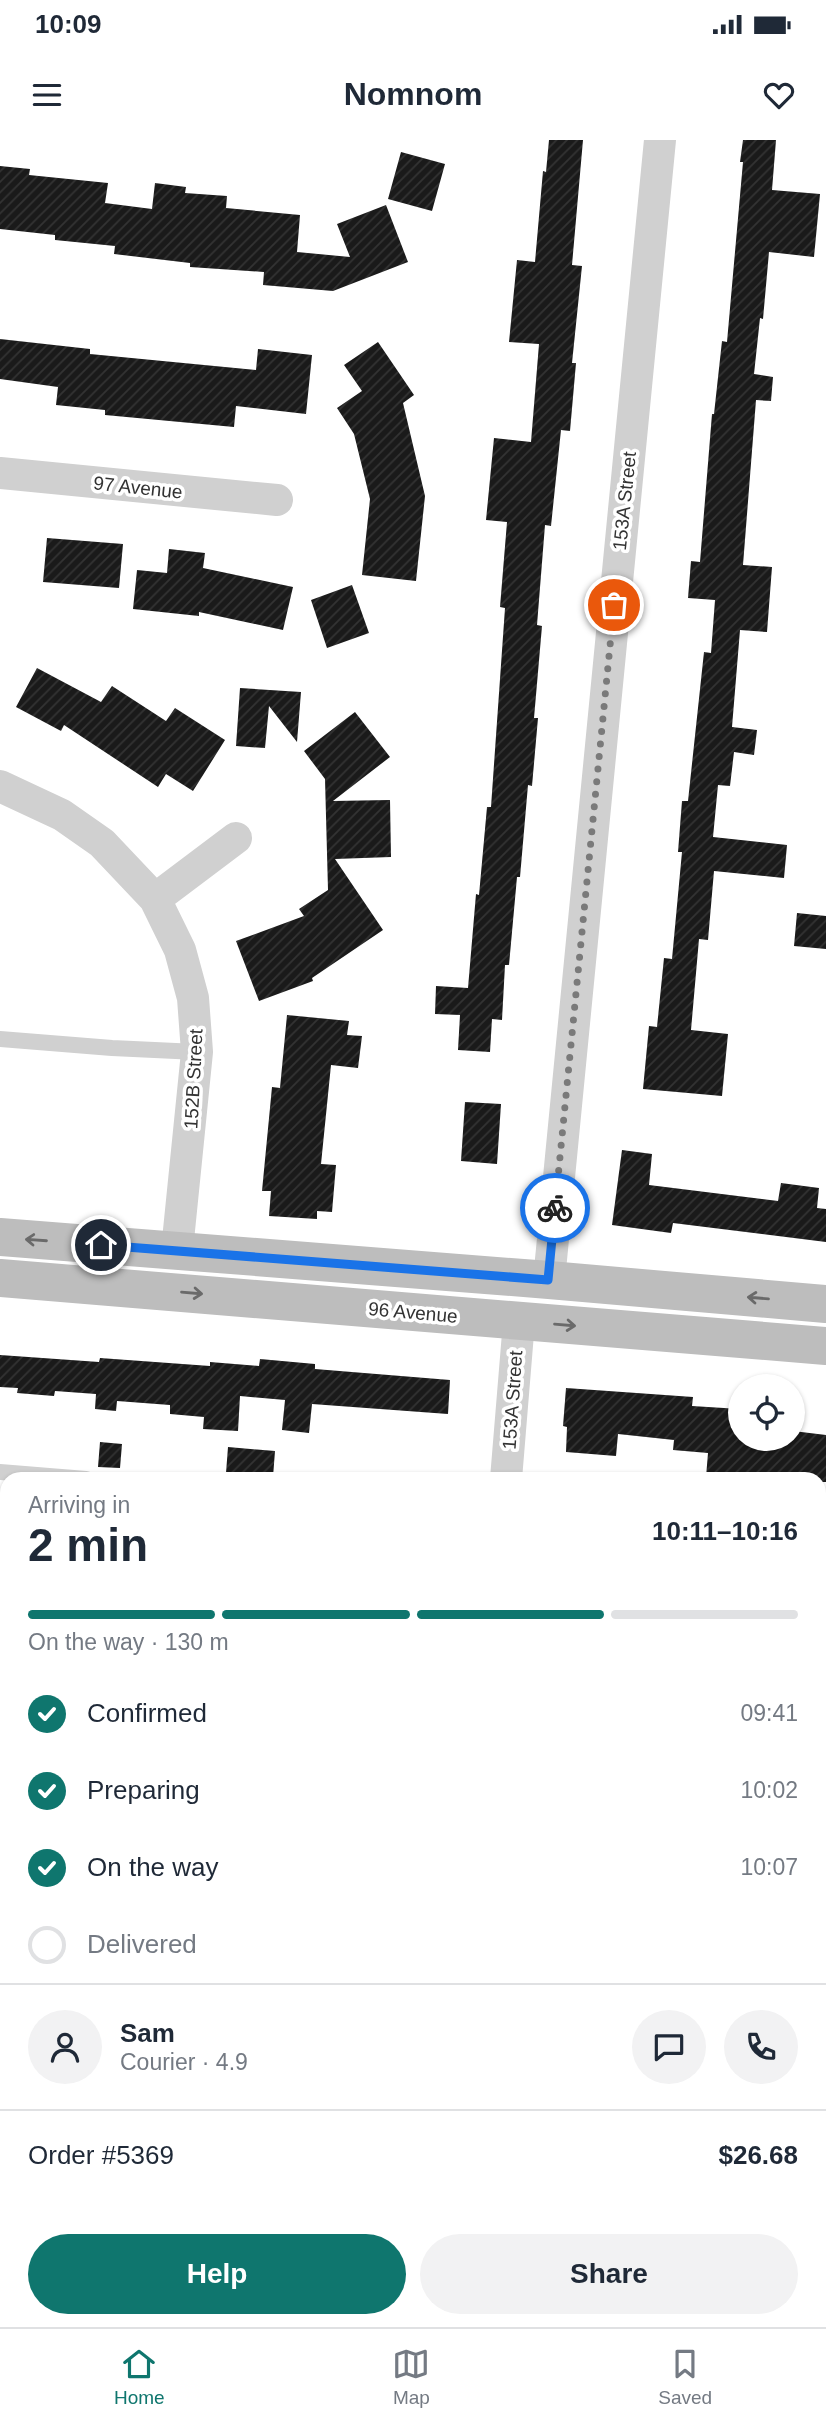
<!DOCTYPE html>
<html lang="en">
<head>
<meta charset="utf-8">
<style>
  :root { --surface:#fff; --page:#f2f2f3; --text:#1f2937; --muted:#747a83; --line:#e0e1e3; --accent:#0f766e }
  body { margin:0; font-family:Helvetica,sans-serif; background:var(--page); color:var(--text); height:100vh; display:flex; flex-direction:column; font-size:26px; white-space:nowrap }
  * { box-sizing:border-box; margin:0 }
  p { font-size:23px; color:var(--muted) }
  .icon { flex:none; width:38px; height:38px; fill:none; stroke:currentColor; stroke-width:2; stroke-linecap:round; stroke-linejoin:round }
  .map { position:relative; flex:1; overflow:hidden }
  .side { position:absolute; left:0px; top:1332px; width:826px; height:856px; display:flex; flex-direction:column; background:var(--surface); border-radius:21px 21px 0 0; box-shadow:0 2px 5px #0004 }
  .side>* { flex:none }
  .tools { position:absolute; left:728px; top:1234px; display:grid; gap:14px }
  .tools a { display:grid; place-items:center; width:77px; height:77px; border-radius:50%; background:var(--surface); box-shadow:0 2px 5px #0004; font-size:35px }
  .pin { position:absolute; display:grid; place-items:center; width:60px; height:60px; color:#fff; margin:-30px; border:4px solid #fff; border-radius:50%; box-shadow:0 2px 7px #0007 }
  .courier { position:absolute; display:grid; place-items:center; width:70px; height:70px; margin:-35px; border:5px solid #1a73e8; border-radius:50%; background:#fff; color:#222; box-shadow:0 2px 9px #0007 }
  .overview em { font-style:normal; font-weight:700 }
  .overview div { display:flex; flex-direction:column-reverse }
  .overview { display:flex; align-items:center; justify-content:space-between; height:119px; padding:0 28px }
  h1 { font-size:46px; font-weight:700; line-height:52px }
  .bar { display:grid; grid-template-columns:repeat(4,1fr); gap:10px 7px; align-content:center; height:84px; padding:0 28px }
  .bar i { height:9px; border-radius:5px; background:var(--line) }
  .bar .on { background:var(--accent) }
  .bar p { grid-column:span 4 }
  .line { display:flex; align-items:center; gap:18px; padding:0 28px; border-top:2px solid var(--line) }
  .line div { flex:1 }
  .round { display:grid; place-items:center; flex:none; width:74px; height:74px; border-radius:37px; background:var(--page) }
  ol { padding:0 28px; list-style:none }
  li { display:flex; align-items:center; gap:21px; height:77px }
  li p { margin-inline-start:auto }
  li .icon { padding:7px; border-radius:50%; background:var(--accent); color:#fff; stroke-width:4 }
  li:last-child { color:var(--muted) }
  li i { width:38px; height:38px; border:4px solid var(--line); border-radius:50% }
  .primary-button { display:flex; gap:14px; margin-top:auto; padding:14px 28px }
  .primary-button a { flex:1; height:80px; border-radius:42px; background:var(--accent); color:#fff; font-size:28px; font-weight:700; line-height:80px; text-align:center }
  .primary-button a+a { background:var(--page); color:var(--text) }
  .status { display:flex; justify-content:space-between; align-items:center; height:49px; padding:0 35px; background:var(--surface); direction:ltr }
  .status svg { height:19px; fill:currentColor }
  header { display:flex; justify-content:space-between; align-items:center; height:91px; padding:0 28px; background:var(--surface); font-size:32px; font-weight:700 }
  .menu { display:flex; justify-content:space-around; align-items:center; height:98px; border-top:2px solid var(--line); background:var(--surface); font-size:19px; color:var(--muted) }
  .menu a { display:grid; justify-items:center; gap:4px }
  .menu .on { color:var(--accent) }
  .map>svg:first-child { display:block }
  .green { fill:#e6ecdf }
  .lines { fill:none; stroke-linecap:round; stroke-linejoin:round }
  .stream { stroke:#cfe2ee; stroke-width:8 }
  .building { fill:url(#building-hatch) }
  .path { stroke:#cdcdcd; stroke-width:4.5; stroke-dasharray:3.5 3.5; stroke-linecap:butt }
  .lane { stroke:#d0d0d0; stroke-width:16 }
  .street { stroke:#d0d0d0; stroke-width:32 }
  .secondary { stroke:#bdbdbd; stroke-width:38 }
  .oneway { stroke:#6a6a6a }
  .done { stroke:#7a7a7a; stroke-width:7; stroke-dasharray:0 12.6 }
  .route { stroke:#1a73e8; stroke-width:9 }
  .labels { text-anchor:middle; stroke-width:7; stroke-linejoin:round; paint-order:stroke }
  .street-label { font-size:19px; fill:#333; stroke:#fff }
</style>
</head>
<body>
<div class="status"><b>10:09</b><svg viewBox="0 0 49 12"><path d="M0 12V9h3v3zM5 12V6h3v6zM10 12V3h3v9zM15 12V0h3v12zM26 1h20v11H26zM47 4h2v5h-2z"/></svg></div>
<header><svg class="icon" aria-label="menu" viewBox="0 0 24 24"><path d="M4 6h16M4 12h16M4 18h16"/></svg>Nomnom<svg class="icon" aria-label="heart" viewBox="0 0 24 24"><path d="M12 20l-8-8c-3-5 5-10 8-4 3-6 11-1 8 4z"/></svg></header>
<div class="map">
<svg width="826" height="2187" viewBox="0 0 826 2187">
  <defs>
    <pattern id="building-hatch" width="6" height="6" patternUnits="userSpaceOnUse" patternTransform="scale(1.75)"><rect width="6" height="6" fill="#1a1a1a"/><path d="M-1 1l2-2M0 6l6-6M5 7l2-2" fill="none" stroke="#333"/></pattern>
  </defs>
  <rect width="100%" height="100%" fill="#fff"/>
  <path class="green" d="M0,1654L7,1655V1781H0Z
    M819,1691L826,1692V1848H819Z"/>
  <g class="lines">
    <path class="stream" d="M0,1737H7"/>
  </g>
  <path class="building" d="M549,0H583L572,125L582,126L572,223H576L570,291L561,290L551,386L545,385L537,485L542,486L534,578H538L532,646L528,645L520,737H517L509,825H505L502,880L492,879L490,912L458,910L460,875L435,874L436,846L468,848L476,754L479,755L487,667H491L505,468L500,467L507,382L486,380L494,298L531,302L539,204L509,202L517,120L535,122L543,31L546,32Z
    M743,0H776L772,50L820,54L814,117L769,112L763,179L760,178L754,234L773,237L771,261L756,260L743,425L772,427L767,492L740,490L732,587L757,590L754,615L734,612L730,646L718,645L713,697L787,705L784,738L714,731L708,800L699,799L691,890L728,894L722,956L643,949L649,886L657,887L664,818L672,819L682,712H678L682,661H688L704,512L711,513L715,460L688,458L691,421L700,422L712,274H714L722,201L727,202L743,22H740Z
    M401,12L445,24L432,71L388,59Z
    M0,26L30,29L29,35L108,43L105,63L152,69L155,43L186,47L185,53L227,56L226,68L300,75L297,112L350,117L337,84L386,65L408,122L333,151L263,145L264,132L190,127V123L114,114L115,106L55,100V95L0,89Z
    M0,199L90,209V214L256,230L258,209L312,215L306,274L236,266L234,287L105,275V270L56,265L58,247L0,239Z
    M378,202L414,255L403,263L425,356L416,441L362,435L370,359L354,294L337,268L362,251L344,225Z
    M47,398L123,404L119,448L43,442Z
    M169,409L205,413L203,428L293,447L283,490L199,472V476L133,469L137,430L167,433Z
    M352,445L369,493L327,508L311,460Z
    M37,528L101,562L112,546L166,581L175,568L225,600L193,651L166,634L158,647L64,585L61,591L16,567Z
    M240,548L301,552L297,602L269,566L265,608L236,606Z
    M355,572L390,617L333,661L390,660L391,717L335,719L383,790L312,838L313,841L259,861L236,801L304,776L299,769L328,750L325,639L304,611Z
    M797,773L826,776V809L794,806Z
    M287,875L349,881L347,895L362,896L358,928L331,925L321,1024L336,1025L332,1072L317,1071V1079L269,1076L271,1051H262L272,947L280,948Z
    M465,962L501,964L497,1024L461,1021Z
    M622,1010L652,1014L649,1045L778,1061L781,1043L819,1048L817,1068L826,1069V1102L673,1083L671,1093L612,1085Z
    M0,1215L99,1222L100,1218L210,1226V1222L259,1226L260,1219L315,1224V1229L450,1240L448,1274L312,1264L309,1293L282,1290L285,1260L240,1256L238,1291L203,1289L204,1277L170,1274V1265L117,1261L116,1271L95,1269L96,1254L55,1251L54,1256L17,1253L18,1248L0,1247Z
    M566,1248L693,1257L692,1266L740,1269V1298H793V1291L826,1295V1342H819V1339H786L734,1334V1339L706,1337L708,1313L673,1310L674,1300L618,1294L616,1316L566,1312L567,1287L563,1286Z
    M100,1302L122,1304L120,1328L98,1327Z
    M228,1307L275,1311L273,1337L226,1333Z"/>
  <g class="lines">
    <path class="path" d="M0,1712L7,1713
      M819,1744H826"/>
    <path class="lane" d="M0,899L112,908L197,912
      M0,1332L86,1339
      M819,1372H826"/>
    <path class="street" d="M0,333L277,360
      M0,646L62,675L102,703L155,759L180,810L193,858L197,912L177,1110
      M155,759L236,698
      M549,1140L660,0
      M506,1339L519,1181
      M0,1492L7,1493
      M0,1965L7,1966
      M819,2032L826,2033
      M13,2187V2180
      M409,2187L410,2180
      M767,2187L768,2180"/>
    <path class="secondary" d="M0,1097L549,1140L826,1164
      M0,1138L826,1206"/>
  </g>
  <defs><path id="oneway-shaft" d="M-6 0H5M1.5-3L5.5 0L1.5 3" fill="none" stroke-width="1.6" stroke-linecap="round" stroke-linejoin="round" transform="scale(1.75)"/></defs>
  <g class="oneway">
    <use href="#oneway-shaft" transform="translate(36 1100) rotate(-176)"/>
    <use href="#oneway-shaft" transform="translate(192 1153) rotate(5)"/>
    <use href="#oneway-shaft" transform="translate(758 1158) rotate(-175)"/>
    <use href="#oneway-shaft" transform="translate(565 1185) rotate(5)"/>
  </g>
  <g class="lines">
    <path class="done" d="M555,1068L614,465"/>
    <path class="route" d="M101,1105L548,1140L555,1068"/>
  </g>
  <g class="labels">
    <g class="street-label">
      <text transform="translate(138 347) rotate(6)" y="7">97 Avenue</text>
      <text transform="translate(624 361) rotate(-84)" y="7">153A Street</text>
      <text transform="translate(193 939) rotate(-87)" y="7">152B Street</text>
      <text transform="translate(413 1172) rotate(5)" y="7">96 Avenue</text>
      <text transform="translate(512 1260) rotate(-86)" y="7">153A Street</text>
    </g>
  </g>
</svg>
<div class="tools">
<a><svg class="icon" aria-label="locate" viewBox="0 0 24 24"><circle cx="12" cy="12" r="6"/><path d="M12 2v4M12 18v4M2 12h4M18 12h4"/></svg></a>
</div>
<div class="pin" style="left:614px;top:465px;background:#ea580c"><svg class="icon" aria-label="bag" viewBox="0 0 24 24"><path d="M5 8h14l-1 12H6zM9 8a3 3 0 0 1 6 0"/></svg></div>
<div class="pin" style="left:101px;top:1105px;background:#1f2937"><svg class="icon" aria-label="home" viewBox="0 0 24 24"><path d="M3 11l9-7 9 7M6 9v11h12V9"/></svg></div>
<div class="courier" style="left:555px;top:1068px"><svg class="icon" aria-label="bike" viewBox="0 0 24 24"><circle cx="6" cy="16" r="4"/><circle cx="18" cy="16" r="4"/><path d="M6 16l4-8h5l3 8M10 8l3 8H6M13 5h3"/></svg></div>
<section class="side">
<div class="overview"><div><h1>2 min</h1><p>Arriving in</p></div><em>10:11–10:16</em></div>
<div class="bar"><i class="on"></i><i class="on"></i><i class="on"></i><i></i><p>On the way · 130 m</p></div>
<ol>
<li><svg class="icon" aria-label="check" viewBox="0 0 24 24"><path d="M5 12l5 5 9-10"/></svg>Confirmed<p>09:41</p></li>
<li><svg class="icon" aria-label="check" viewBox="0 0 24 24"><path d="M5 12l5 5 9-10"/></svg>Preparing<p>10:02</p></li>
<li><svg class="icon" aria-label="check" viewBox="0 0 24 24"><path d="M5 12l5 5 9-10"/></svg>On the way<p>10:07</p></li>
<li><i></i>Delivered</li>
</ol>
<div class="line" style="height:126px"><a class="round"><svg class="icon" aria-label="person" viewBox="0 0 24 24"><circle cx="12" cy="8" r="4"/><path d="M4 21q1-7 8-7t8 7"/></svg></a><div><b>Sam</b><p>Courier · 4.9</p></div><a class="round"><svg class="icon" aria-label="chat" viewBox="0 0 24 24"><path d="M4 5h16v11H9l-5 4z"/></svg></a><a class="round"><svg class="icon" aria-label="phone" viewBox="0 0 24 24"><path d="M5 4h4l2 5-3 2q2 4 5 5l2-3 5 2v4C11 20 4 13 5 4z"/></svg></a></div>
<div class="line" style="height:91px"><div>Order #5369</div><b>$26.68</b></div>
<div class="primary-button"><a>Help</a><a>Share</a></div>
</section>
</div>
<nav class="menu">
<a class="on"><svg class="icon" aria-label="home" viewBox="0 0 24 24"><path d="M3 11l9-7 9 7M6 9v11h12V9"/></svg>Home</a>
<a><svg class="icon" aria-label="map" viewBox="0 0 24 24"><path d="M3 6l6-2 6 2 6-2v14l-6 2-6-2-6 2zM9 4v14M15 6v14"/></svg>Map</a>
<a><svg class="icon" aria-label="saved" viewBox="0 0 24 24"><path d="M7 4h10v16l-5-4-5 4z"/></svg>Saved</a>
</nav>
</body>
</html>
